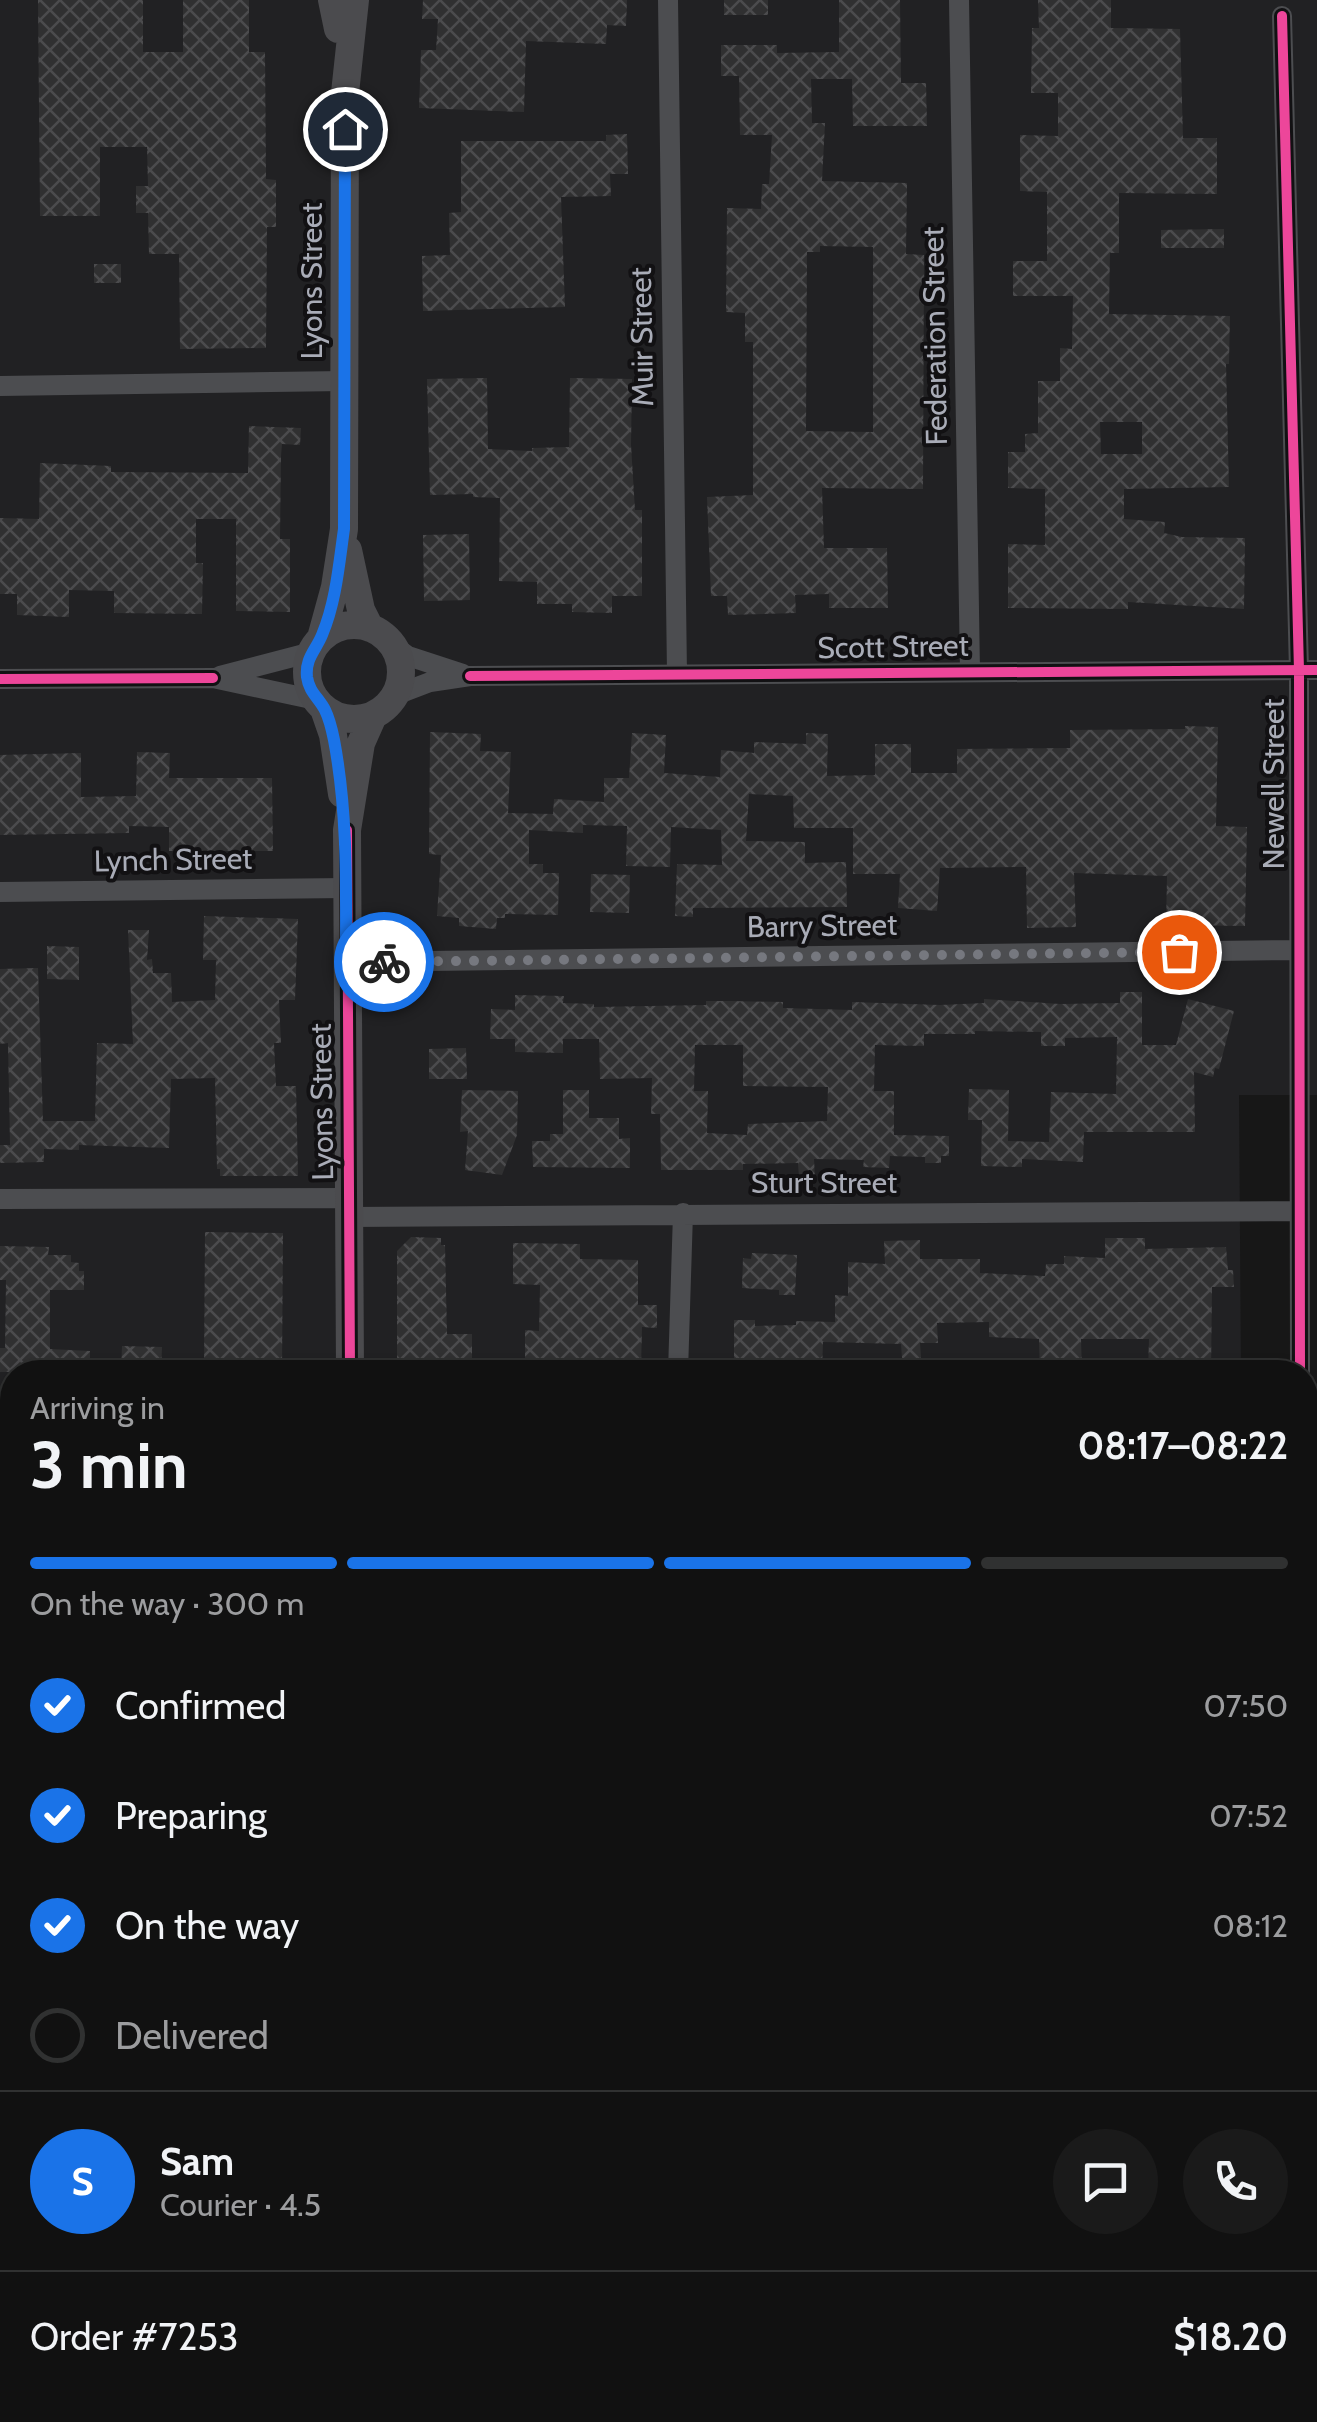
<!DOCTYPE html>
<html lang="en">
<head>
<meta charset="utf-8">
<style>
  :root { --surface:#111; --page:#1a1a1a; --text:#f1f3f6; --muted:#9c9d9f; --line:#303131; --accent:#1a73e8 }
  body { margin:0; font-family:Cabin,sans-serif; background:var(--page); color:var(--text); height:100vh; display:flex; flex-direction:column; font-size:38px; white-space:nowrap }
  * { box-sizing:border-box; margin:0 }
  p { font-size:32px; color:var(--muted) }
  .icon { flex:none; width:55px; height:55px; fill:none; stroke:currentColor; stroke-width:2; stroke-linecap:round; stroke-linejoin:round }
  .map { position:relative; flex:1; overflow:hidden }
  .details { position:absolute; left:0px; top:1360px; width:1318px; height:1062px; display:flex; flex-direction:column; background:var(--surface); border-radius:40px 40px 0 0; box-shadow:0 2px 8px #0004,0 0 0 2px var(--line) }
  .details>* { flex:none }
  .pin { position:absolute; display:grid; place-items:center; width:85px; height:85px; color:#fff; margin:-42px; border:5px solid #fff; border-radius:50%; box-shadow:0 2px 10px #0007 }
  .courier { position:absolute; display:grid; place-items:center; width:100px; height:100px; margin:-50px; border:8px solid #1a73e8; border-radius:50%; background:#fff; color:#222; box-shadow:0 2px 12px #0007 }
  .summary em { font-style:normal; font-weight:700 }
  .summary div { display:flex; flex-direction:column-reverse }
  .summary { display:flex; align-items:center; justify-content:space-between; height:170px; padding:0 30px }
  h1 { font-size:65px; font-weight:700; line-height:75px }
  .bar { display:grid; grid-template-columns:repeat(4,1fr); gap:15px 10px; align-content:center; height:120px; padding:0 30px }
  .bar i { height:12px; border-radius:8px; background:var(--line) }
  .bar .active { background:var(--accent) }
  .bar p { grid-column:span 4 }
  .line { display:flex; align-items:center; gap:25px; padding:0 30px; border-top:2px solid var(--line) }
  .line div { flex:1 }
  .round { display:grid; place-items:center; flex:none; width:105px; height:105px; border-radius:52px; background:var(--page) }
  ol { padding:0 30px; list-style:none }
  li { display:flex; align-items:center; gap:30px; height:110px }
  li p { margin-inline-start:auto }
  li .icon { padding:10px; border-radius:50%; background:var(--accent); color:#fff; stroke-width:4 }
  li:last-child { color:var(--muted) }
  li i { width:55px; height:55px; border:5px solid var(--line); border-radius:50% }
  .map>svg:first-child { display:block }
  .built { fill:#212123 }
  .pitch { fill:#202621 }
  .building { fill:url(#building-cross-hatch); fill-rule:evenodd }
  .lines { fill:none; stroke-linecap:round; stroke-linejoin:round }
  .lane { stroke:#4c4d50; stroke-width:10 }
  .street { stroke:#4c4d50; stroke-width:20 }
  .secondary { stroke:#4b4b4e; stroke-width:28 }
  .primary { stroke:#4e4e52; stroke-width:32 }
  .cycleway-casing { stroke:#121113; stroke-width:16 }
  .cycleway { stroke:#ed469a; stroke-width:10 }
  .done { stroke:#76787f; stroke-width:10; stroke-dasharray:0 18 }
  .route { stroke:#1a73e8; stroke-width:12 }
  .labels { text-anchor:middle; stroke-width:8; stroke-linejoin:round; paint-order:stroke }
  .street-label { font-size:30px; fill:#a9acb7; stroke:#121113 }
</style>
</head>
<body>
<div class="map">
<svg width="1317" height="2422" viewBox="0 0 1317 2422">
  <defs>
    <pattern id="building-cross-hatch" width="8" height="8" patternUnits="userSpaceOnUse" patternTransform="scale(2.5)"><rect width="8" height="8" fill="#303031"/><path d="M0 0l8 8M0 8l8-8" fill="none" stroke="#4b4b4d"/></pattern>
  </defs>
  <rect width="100%" height="100%" fill="#171717"/>
  <path class="built" d="M0,0H1317V1095H1239L1241,1372H12V1490L0,1486Z
    M0,1681L12,1684V2410H128V2422H0Z"/>
  <path class="pitch" d="M1305,2044L1317,2047V2422H954V2410H1305Z"/>
  <path class="building" d="M38,0H143V52H183V0H249V52H265L266,179L276,180V227H267L266,348L180,349L179,254H149L148,213H136V186H148L147,147H100V216H40Z
    M423,0H627L626,26L607,25L606,44L526,41L524,112L419,108L421,50H436L438,19H422Z
    M724,0H768V15H724Z
    M839,0H900L901,83H926L927,126H853L852,79H811L812,123H825L822,181L907,183L906,254L924,255L923,489L822,488L824,548H887L888,608H829V594L795,595L796,613L728,615L727,596H711L707,497L753,495V342H745V313L726,312L727,208L761,209L762,184H769L772,135H740L739,76H721V45H777V53L839,52ZM820,246L873,247V432L806,431L807,252H820Z
    M1038,0H1111V28L1180,29L1183,138H1217V194L1119,193V253H1110L1109,314L1230,316L1229,364H1226L1229,487L1124,489V519L1165,522L1164,533L1182,537L1245,538L1244,609L1128,602V609L1008,608V544L1045,545V489L1008,488V452H1025V434L1038,433V381H1060V348L1072,349L1073,296H1013V261H1047V192L1020,191V135L1058,136V93H1031L1032,28H1039ZM1100,422H1142V454H1101Z
    M627,134L628,174H610L611,196L561,197L565,307L423,311L422,256L450,255L449,213L461,212V141H606V135Z
    M1224,229V248H1161V230Z
    M94,264H121V283H94Z
    M487,378L488,449L532,451V448L569,447L570,378L632,379L631,445L635,510H642V596H612V613L572,612V604H537V582L499,581L500,498L473,497V494L430,495L427,379Z
    M249,426L301,428L300,445L282,444L281,456L280,539H290V612L236,611V519H196V563H203L202,614L114,613V591L69,590V617L17,615V594H0V518L39,519L40,463L111,466V472L248,473Z
    M469,534L470,600L424,601L423,535Z
    M1185,726L1218,727L1216,826L1247,827L1245,926L1166,925L1167,876L1074,873L1076,927L1027,928L1026,867L940,868L937,911L898,908L900,874H853V828H794L793,796L749,794L746,841L805,842V863L846,862L847,907L693,908V917L675,916L677,864L722,865L721,830L671,827L670,867L626,866L627,826L583,825V833L529,830V864H543V873H559L558,915L505,914V918H497L496,929L459,926V918L437,916L441,855L429,854L430,732L481,734L480,751L511,752L508,813L553,814L554,799L604,802V778H629L632,733L666,735L664,773L720,777L721,750L754,753V742L806,744V733L828,734L827,776L875,775V744H911V773H957V749L1070,748V730L1185,729Z
    M137,752L170,753L169,778H272L273,851H169V827L129,826V833L0,835V755L81,753V797L136,796Z
    M591,874L630,875L629,913L590,912Z
    M204,916L298,919L295,1000H279L281,1043H274L276,1086H296L298,1176H220V1169H217L215,1078L171,1079L169,1148L79,1145V1150L44,1149V1162L0,1163V1145H10L8,1043L0,1044V969L38,968L43,1121H95L97,1043L133,1044L128,930H149L147,960L152,959L153,973H171L172,1002L215,1000L216,960H203Z
    M47,946L79,947V980L47,979Z
    M1120,992H1142V1045H1176L1188,999L1234,1011L1219,1069L1215,1068L1213,1077L1194,1072L1195,1132H1084L1083,1162L1022,1159V1167L981,1166L982,1120H968L969,1089L1009,1090L1008,1141L1049,1142L1051,1092L1116,1094L1117,1037L1065,1038V1046H1041V1032L975,1031V1034H924V1046L875,1045L874,1091H894V1135L949,1136V1156H941V1163H925V1157L890,1156L889,1168L863,1167L864,1160L814,1159L815,1178H799L798,1163L743,1164V1170H661L660,1114H651L652,1078L600,1079L599,1039H563V1053L515,1052V1039H490L491,1009L515,1010V995L564,996L563,1003L594,1004V1007L706,1005V1001H731L783,1002V1008L852,1010V1002L940,1005L984,1003V999L1060,1004L1120,1003ZM695,1045H743V1086L828,1087L827,1121L748,1124L747,1135L707,1133L708,1091H694Z
    M466,1048L467,1079H429V1049Z
    M462,1090L518,1091L517,1135L502,1175L465,1170L468,1131L460,1132Z
    M563,1090H589V1118H619V1139L630,1138V1168L533,1167L532,1141H550V1134H563Z
    M205,1232L283,1233L282,1372H204Z
    M411,1237L441,1238V1245H445L447,1334H472V1368H409V1364H397V1251Z
    M1105,1238H1145V1249L1226,1247L1228,1270H1233L1234,1287H1212L1211,1372H1148L1149,1339H1081L1082,1372H1040L1039,1339L989,1337V1322L937,1323L938,1343H920L922,1372H903L901,1344L823,1342L822,1372H734V1320H755V1326L796,1325V1321L835,1322V1295L848,1296V1262L885,1264L884,1241L920,1240V1259H980V1273L1045,1276L1046,1264H1064V1256L1105,1258Z
    M513,1243L580,1244V1259L638,1260V1305H657V1328L642,1327L641,1368L601,1367L600,1372H525V1330L539,1331L540,1285L513,1284Z
    M0,1246L49,1247L48,1255H71V1262L79,1263V1271H84V1290H50V1349L90,1351V1372H0V1348H5L6,1280H0Z
    M752,1253L797,1255L795,1295H779V1290L742,1288L743,1258L751,1259Z
    M122,1346L162,1347L161,1372H121Z"/>
  <g class="lines">
    <path class="lane" d="M0,1838L12,1845
      M0,2121L12,2108"/>
    <path class="street" d="M668,0L677,674
      M959,0L970,671
      M1282,16L1299,670L1300,1372
      M0,386L344,381
      M390,643L408,656L463,674
      M220,676L312,652
      M0,679L213,678L316,700
      M396,695L430,682L470,676L1317,670
      M0,892L346,888
      M346,962L1298,950
      M0,1199L348,1198
      M349,1217L1299,1211
      M678,1372L683,1213
      M1305,1772L1317,1847
      M176,2410V2422
      M585,2410V2422"/>
    <path class="secondary" d="M332,0L338,29
      M348,550L361,610L370,628
      M307 672a47 47 0 1 1 94 0a47 47 0 1 1-94 0Z
      M321,638L335,587L344,529L345,93L355,0
      M324,709L333,735L342,794
      M350,1372L347,830L361,743L373,716
      M909,2410V2422"/>
    <path class="primary" d="M0,1563L12,1566
      M0,1610L12,1613
      M1305,1926L1317,1929
      M1305,1986L1317,1990"/>
    <g class="cycleway-casing">
      <path id="cycleway" d="M1282,16L1299,670L1300,1372
        M470,676L1317,670
        M0,679L213,678
        M347,830L350,1372"/>
    </g>
    <use href="#cycleway" class="cycleway"/>
  </g>
  <g class="lines">
    <path class="done" d="M384,962L1179,952"/>
    <path class="route" d="M345,129L344,529C339,564 336,602 322,635C316,650 305,658 307,677C309,692 319,698 325,710C329,718 332,730 334,740C348,814 346,887 346,962H384"/>
  </g>
  <g class="labels">
    <g class="street-label">
      <text transform="translate(312 281) rotate(-90)" y="10">Lyons Street</text>
      <text transform="translate(935 336) rotate(-91)" y="10">Federation Street</text>
      <text transform="translate(642 337) rotate(-91)" y="10">Muir Street</text>
      <text transform="translate(893 647) rotate(-1)" y="10">Scott Street</text>
      <text transform="translate(1274 784) rotate(-90)" y="10">Newell Street</text>
      <text transform="translate(173 860) rotate(-1)" y="10">Lynch Street</text>
      <text transform="translate(822 926) rotate(-1)" y="10">Barry Street</text>
      <text transform="translate(322 1102) rotate(-91)" y="10">Lyons Street</text>
      <text x="824" y="1193">Sturt Street</text>
    </g>
  </g>
</svg>
<div class="pin" style="left:1179px;top:952px;background:#ea580c"><svg class="icon" aria-label="bag" viewBox="0 0 24 24"><path d="M5 8h14l-1 12H6zM9 8a3 3 0 0 1 6 0"/></svg></div>
<div class="pin" style="left:345px;top:129px;background:#1f2937"><svg class="icon" aria-label="home" viewBox="0 0 24 24"><path d="M3 11l9-7 9 7M6 9v11h12V9"/></svg></div>
<div class="courier" style="left:384px;top:962px"><svg class="icon" aria-label="bike" viewBox="0 0 24 24"><circle cx="6" cy="16" r="4"/><circle cx="18" cy="16" r="4"/><path d="M6 16l4-8h5l3 8M10 8l3 8H6M13 5h3"/></svg></div>
<section class="details">
<div class="summary"><div><h1>3 min</h1><p>Arriving in</p></div><em>08:17–08:22</em></div>
<div class="bar"><i class="active"></i><i class="active"></i><i class="active"></i><i></i><p>On the way · 300 m</p></div>
<ol>
<li><svg class="icon" aria-label="check" viewBox="0 0 24 24"><path d="M5 12l5 5 9-10"/></svg>Confirmed<p>07:50</p></li>
<li><svg class="icon" aria-label="check" viewBox="0 0 24 24"><path d="M5 12l5 5 9-10"/></svg>Preparing<p>07:52</p></li>
<li><svg class="icon" aria-label="check" viewBox="0 0 24 24"><path d="M5 12l5 5 9-10"/></svg>On the way<p>08:12</p></li>
<li><i></i>Delivered</li>
</ol>
<div class="line" style="height:180px"><b class="round" style="background:var(--accent);color:#fff">S</b><div><b>Sam</b><p>Courier · 4.5</p></div><a class="round"><svg class="icon" aria-label="chat" viewBox="0 0 24 24"><path d="M4 5h16v11H9l-5 4z"/></svg></a><a class="round"><svg class="icon" aria-label="phone" viewBox="0 0 24 24"><path d="M5 4h4l2 5-3 2q2 4 5 5l2-3 5 2v4C11 20 4 13 5 4z"/></svg></a></div>
<div class="line" style="height:130px"><div>Order #7253</div><b>$18.20</b></div>
</section>
</div>
</body>
</html>
